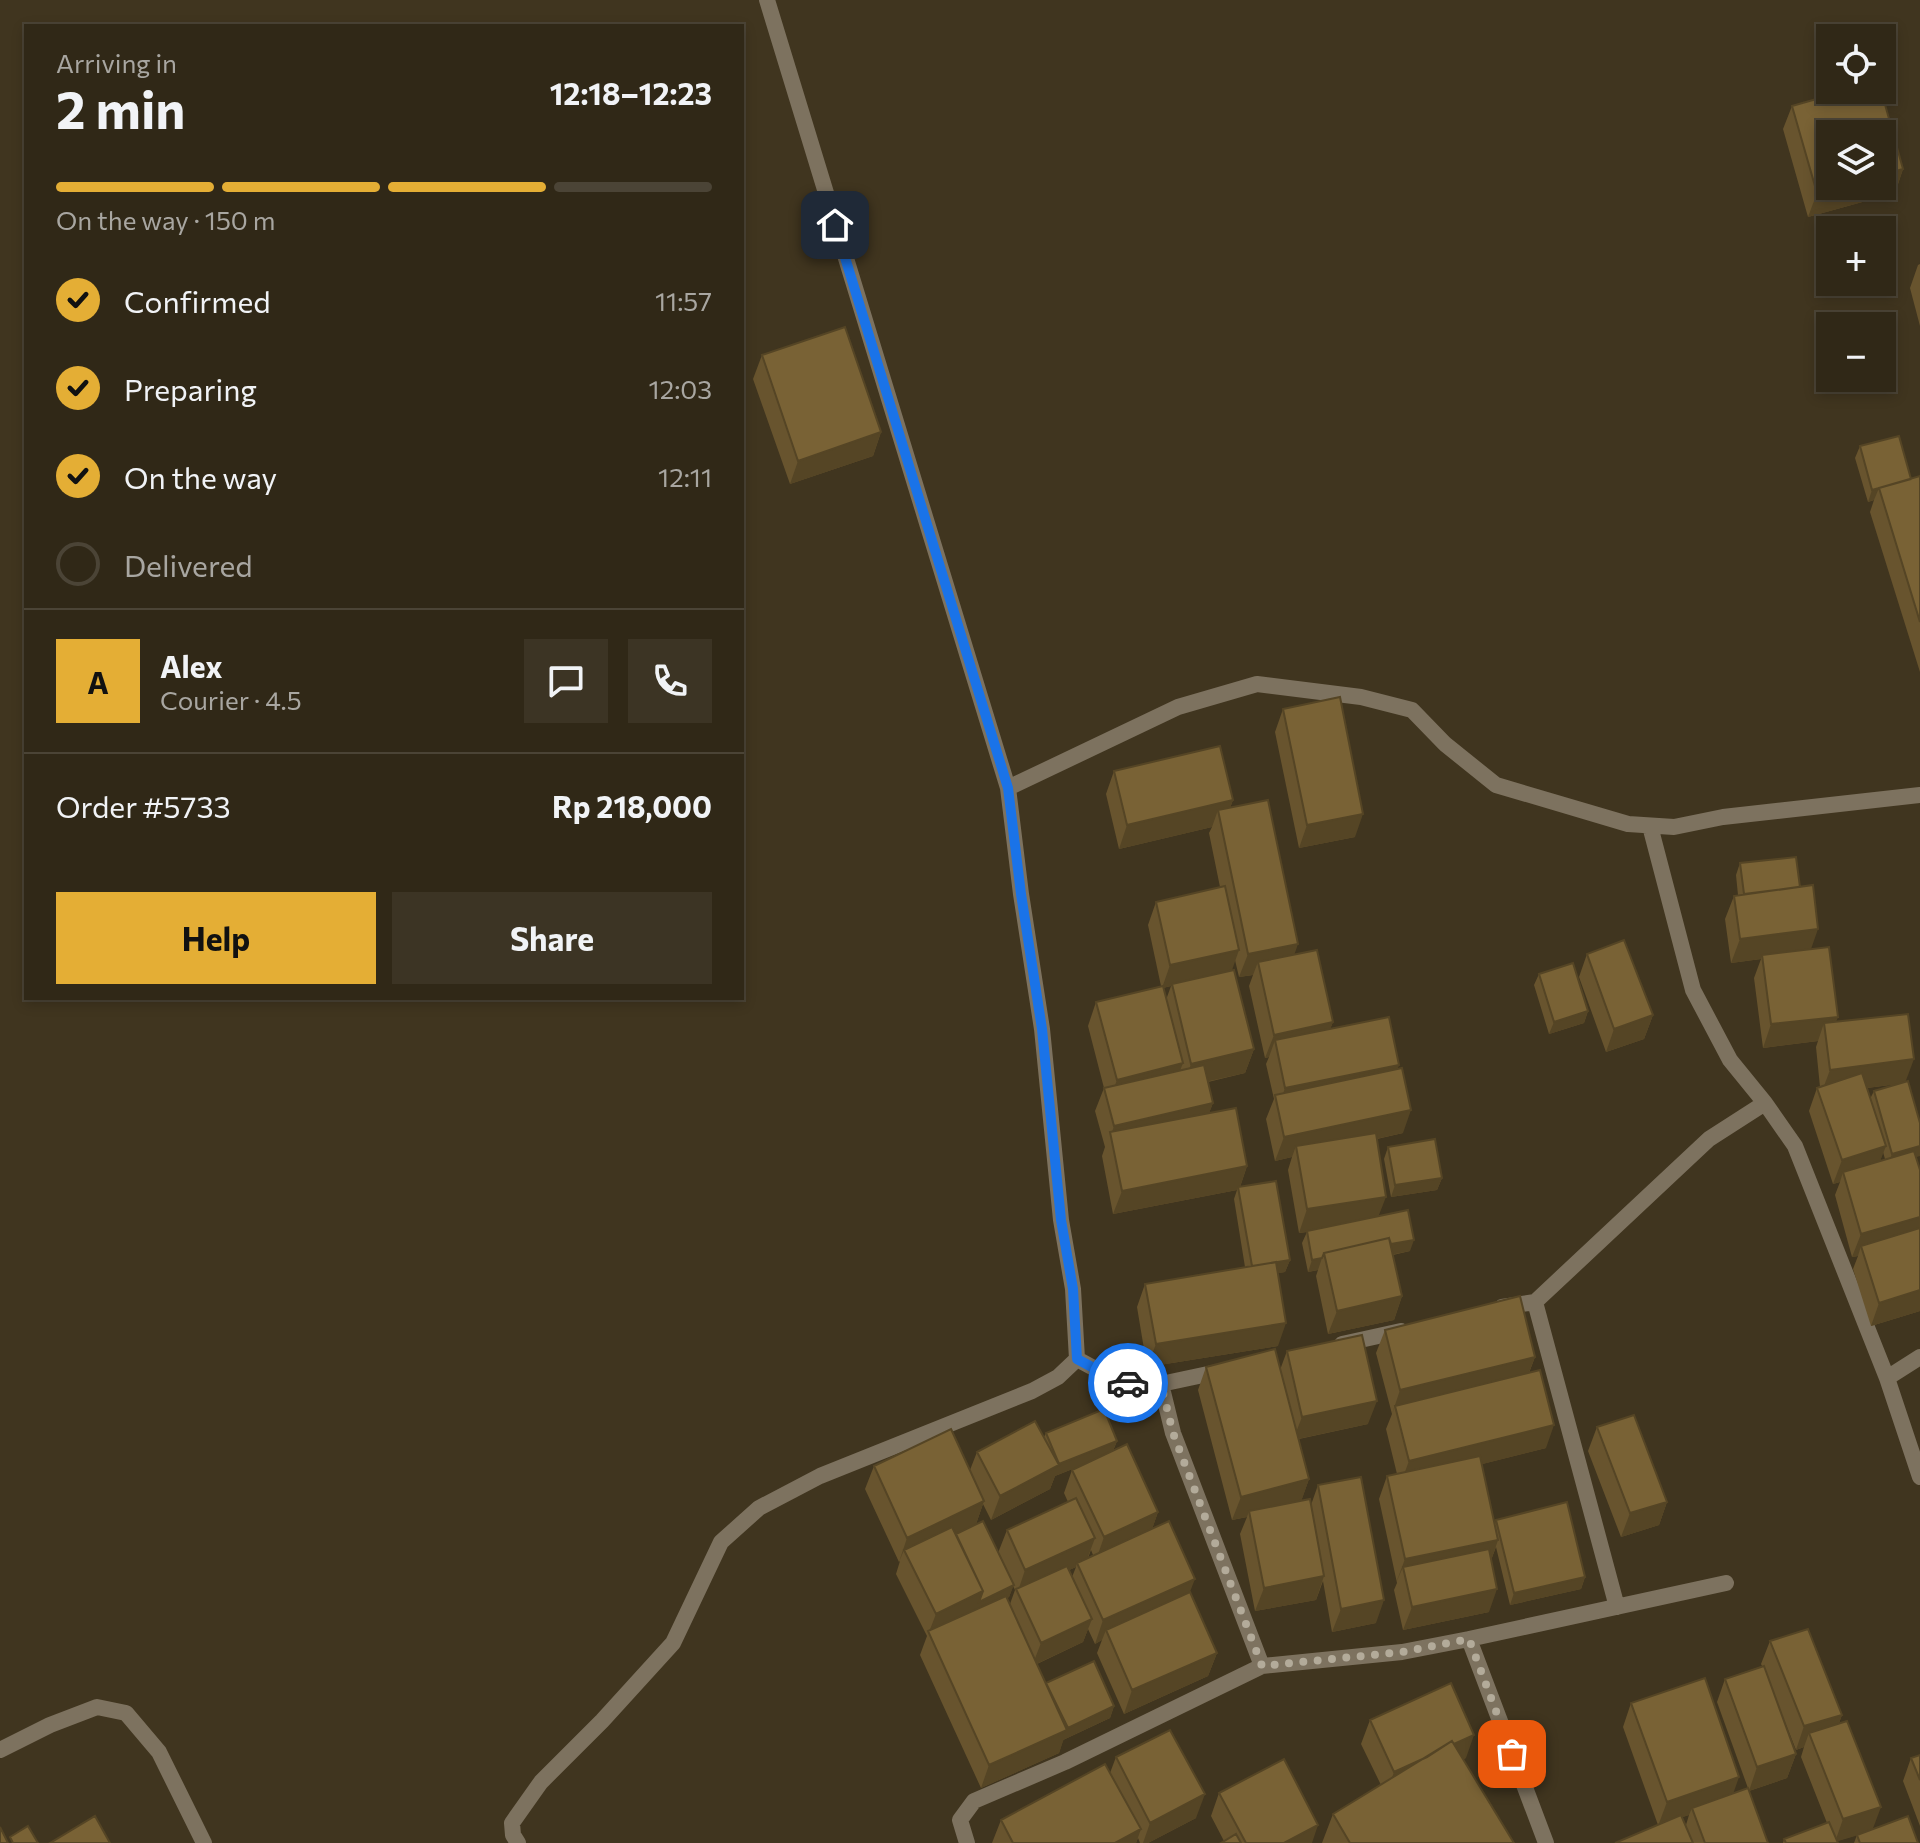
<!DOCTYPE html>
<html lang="en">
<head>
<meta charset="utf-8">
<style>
  :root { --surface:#302817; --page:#3c3424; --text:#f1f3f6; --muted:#a8a6a1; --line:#4b4436; --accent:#e4ae35 }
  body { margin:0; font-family:Commissioner,sans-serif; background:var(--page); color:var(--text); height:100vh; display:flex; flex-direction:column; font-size:30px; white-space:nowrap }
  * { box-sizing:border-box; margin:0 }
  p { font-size:26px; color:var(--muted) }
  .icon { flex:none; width:44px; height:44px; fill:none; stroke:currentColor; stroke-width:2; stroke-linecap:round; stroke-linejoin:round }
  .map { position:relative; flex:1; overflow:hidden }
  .side { position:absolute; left:24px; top:24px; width:720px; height:976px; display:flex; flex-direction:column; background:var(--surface); border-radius:0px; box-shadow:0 4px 12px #0003,0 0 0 2px var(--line) }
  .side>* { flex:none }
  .tools { position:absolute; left:1816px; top:24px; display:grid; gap:16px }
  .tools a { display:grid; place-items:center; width:80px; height:80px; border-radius:0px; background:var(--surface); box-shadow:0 4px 12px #0003,0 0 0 2px var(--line); font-size:40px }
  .pin { position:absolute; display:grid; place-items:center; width:68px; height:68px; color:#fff; margin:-34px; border-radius:16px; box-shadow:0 4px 12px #0006 }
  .courier { position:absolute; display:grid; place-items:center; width:80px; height:80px; margin:-40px; border:6px solid #1a73e8; border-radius:50%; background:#fff; color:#222; box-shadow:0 2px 10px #0007 }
  .headline em { font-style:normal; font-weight:700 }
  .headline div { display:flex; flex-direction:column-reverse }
  .headline { display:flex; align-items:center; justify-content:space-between; height:136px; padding:0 32px }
  h1 { font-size:52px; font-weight:700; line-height:60px }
  .bar { display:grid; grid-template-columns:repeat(4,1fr); gap:12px 8px; align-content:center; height:96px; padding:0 32px }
  .bar i { height:10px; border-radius:6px; background:var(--line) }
  .bar .current { background:var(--accent) }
  .bar p { grid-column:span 4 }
  .line { display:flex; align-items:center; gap:20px; padding:0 32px; border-top:2px solid var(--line) }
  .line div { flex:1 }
  .round { display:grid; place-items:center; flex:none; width:84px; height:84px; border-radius:0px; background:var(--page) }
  ol { padding:0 32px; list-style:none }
  li { display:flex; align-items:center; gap:24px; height:88px }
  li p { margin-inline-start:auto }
  li .icon { padding:8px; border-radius:50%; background:var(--accent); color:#111; stroke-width:4 }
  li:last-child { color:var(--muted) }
  li i { width:44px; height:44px; border:4px solid var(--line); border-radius:50% }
  .button { display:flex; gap:16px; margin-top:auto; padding:16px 32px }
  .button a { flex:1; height:92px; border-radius:0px; background:var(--accent); color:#111; font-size:32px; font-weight:700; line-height:92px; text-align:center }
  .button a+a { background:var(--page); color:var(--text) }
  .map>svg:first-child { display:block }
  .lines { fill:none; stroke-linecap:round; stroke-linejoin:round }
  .street { stroke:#7d725f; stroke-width:16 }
  .wall { fill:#68542e; fill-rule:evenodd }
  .shaded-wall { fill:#554525 }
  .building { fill:#796235; stroke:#554525; stroke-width:2 }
  .done { stroke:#b3ab9a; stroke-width:8; stroke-dasharray:0 14.4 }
  .route { stroke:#1a73e8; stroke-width:10 }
</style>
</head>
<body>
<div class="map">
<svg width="1920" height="1843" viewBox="0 0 1920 1843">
  <rect width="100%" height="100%" fill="#40351f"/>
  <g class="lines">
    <path class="street" d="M767,0L1008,788L1021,894L1042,1029L1061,1220L1073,1289L1077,1359L1103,1373L1130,1384H1161L1173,1433L1262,1666
      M1008,788L1178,707L1257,684L1361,697L1412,710L1445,744L1496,785L1628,824L1674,827L1723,817L1920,795
      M1650,826L1693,990L1730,1060L1765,1103L1795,1146L1887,1378L1920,1477
      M1535,1302L1709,1139L1765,1103
      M1502,1307L1535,1302L1617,1607
      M1342,1344L1401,1331
      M1887,1378L1920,1357
      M1161,1384L1222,1371
      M1469,1639L1726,1583
      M0,1750L50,1725L97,1707L126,1713L159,1752L204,1843
      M518,1843L513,1835L512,1823L541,1782L602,1721L673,1643L721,1542L759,1508L820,1476L1032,1391L1058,1377L1077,1359
      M967,1843L960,1820L974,1801L1065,1762L1262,1666L1402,1652L1469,1639L1546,1843"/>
  </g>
  <path class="wall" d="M1792,106L1903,169L1895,193L1808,217L1783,129Z
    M1920,264V326L1910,288L1918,265Z
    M762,355L881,432L873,456L790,484L753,379Z
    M1860,446L1911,479L1920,476V672L1870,512L1874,500L1868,502L1855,458Z
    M1283,709L1355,837L1299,848L1275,732Z
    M1114,771L1233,800L1230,808L1294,954L1333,1022L1330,1029L1399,1065L1397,1069L1403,1133L1377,1139L1379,1216L1410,1251L1393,1255L1402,1296L1394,1320L1328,1334L1316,1276L1318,1270L1308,1272L1302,1243L1307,1232L1299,1233L1288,1170L1292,1157L1275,1161L1266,1119L1274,1099L1266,1064L1269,1057L1265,1058L1249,986L1253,975L1239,977L1235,960L1231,970L1254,1049L1245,1073L1208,1082L1213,1103L1209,1113L1247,1166L1240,1187L1290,1260L1285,1272L1278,1273V1346L1147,1367L1137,1307L1145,1284L1245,1267L1234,1199L1237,1190L1113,1214L1102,1156L1105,1147L1095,1111L1104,1088L1088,1026L1096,1002L1161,986L1148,925L1156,902L1220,887L1209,833L1212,827L1119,849L1106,794ZM1171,986L1166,1000L1163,988Z
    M1740,863L1800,887L1811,949L1836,1022L1905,1082L1916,1158L1920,1311L1871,1326L1853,1269L1858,1256L1852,1257L1835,1195L1840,1182L1833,1184L1809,1111L1817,1088L1820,1087L1816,1047L1818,1041L1763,1048L1754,978L1761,959L1731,963L1725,919L1734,896L1738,895L1736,875ZM1898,1084L1874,1091L1870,1099L1867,1088ZM1883,1152L1885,1159L1880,1161Z
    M1587,954L1653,1015L1644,1039L1606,1052L1579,977Z
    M1539,974L1588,1011L1584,1023L1549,1034L1534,985Z
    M1388,1147L1442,1178L1437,1190L1391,1197L1384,1159Z
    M1385,1330L1535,1357L1529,1373L1546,1448L1482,1464L1495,1524L1496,1520L1585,1577L1581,1589L1510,1605L1496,1547L1491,1560L1489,1612L1403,1630L1394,1590L1397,1583L1379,1499L1387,1476L1397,1474L1386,1429L1392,1414L1376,1353Z
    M1287,1351L1368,1424L1299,1439L1309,1479L1301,1501L1311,1505L1318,1485L1376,1623L1332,1632L1323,1581L1316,1600L1255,1611L1240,1534L1247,1517L1232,1520L1198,1390L1206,1367L1280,1370Z
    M1597,1427L1667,1502L1659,1525L1621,1537L1588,1451Z
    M1046,1433L1117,1441L1113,1451L1158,1512L1152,1529L1190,1593L1217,1653L1208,1676L1124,1714L1097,1653L1102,1640L1095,1644L1088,1629L1083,1642L1037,1664L1046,1684L1114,1706L1110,1718L1063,1740L1059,1753L981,1788L920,1655L927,1636L896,1574L900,1561L899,1562L865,1489L874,1466L970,1470L977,1452L1044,1437ZM1085,1464L1072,1470L1064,1493L1068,1502L1007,1530L998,1553L976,1524L983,1504L991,1520L1050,1489L1055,1476ZM1091,1550L1093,1555L1088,1558ZM1076,1567L1072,1577L1069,1570ZM1013,1586L1015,1590L1010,1604L1007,1598L1009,1597Z
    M1770,1641L1842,1715L1839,1723L1873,1829L1918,1843H1854L1857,1835L1837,1841L1838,1843H1783L1784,1839L1827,1823L1801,1757L1804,1747L1796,1750L1781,1712L1796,1754L1787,1778L1749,1791L1717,1702L1725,1679L1762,1666L1761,1664Z
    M1631,1703L1733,1793L1768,1843H1615L1658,1825L1623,1727ZM1689,1815L1686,1825L1682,1817Z
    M1370,1720L1466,1758L1463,1759L1514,1843H1322L1333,1814L1381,1785L1361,1744Z
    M1920,1755V1826L1903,1781L1911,1758Z
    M1116,1757L1196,1818L1148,1843H1140L1138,1838L1136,1843H992L1001,1820L1110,1773Z
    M1219,1793L1312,1843H1221L1224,1841L1211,1816Z"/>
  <path class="shaded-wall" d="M1903,169L1895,193L1808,217L1817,193L1843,186H1882V175Z
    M881,432L873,456L790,484L798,461Z
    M1911,480L1879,488L1874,500L1868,502L1872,490Z
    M1233,800L1224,824L1218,810L1212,827L1119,849L1127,825Z
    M1363,814L1355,837L1299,848L1307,825Z
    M1818,929L1810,952L1762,955L1761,959L1731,963L1740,939Z
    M1298,944L1290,967L1258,962L1253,975L1239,977L1248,954Z
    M1239,950L1231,973L1162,988L1170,965Z
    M1588,1011L1584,1023L1549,1034L1554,1022Z
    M1653,1015L1644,1039L1606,1052L1614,1029Z
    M1838,1017L1829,1040L1824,1023L1818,1041L1763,1048L1771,1024Z
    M1333,1022L1324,1045L1275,1040L1269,1057L1265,1058L1274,1035Z
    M1254,1049L1245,1073L1183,1087L1191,1064Z
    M1914,1059L1905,1083L1821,1094L1830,1070Z
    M1183,1063L1174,1086L1108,1103L1117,1080Z
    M1399,1065L1390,1088L1278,1108L1285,1088Z
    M1213,1103L1204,1126L1111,1135L1114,1126Z
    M1411,1110L1403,1133L1298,1156L1296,1146L1292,1157L1275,1161L1284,1137Z
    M1886,1146L1877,1169L1843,1172L1840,1182L1833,1184L1842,1160Z
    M1920,1146V1156L1887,1166L1892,1154Z
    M1247,1166L1239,1190L1238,1187L1237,1190L1113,1214L1122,1191Z
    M1442,1178L1437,1190L1391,1197L1395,1185Z
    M1386,1197L1377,1220L1299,1233L1307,1209Z
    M1920,1217V1238L1861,1246L1858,1256L1852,1257L1861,1234Z
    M1414,1240L1410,1251L1327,1268L1325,1258Z
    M1322,1258L1318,1270L1308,1272L1312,1260Z
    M1290,1260L1285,1272L1247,1279L1252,1267Z
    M1920,1290V1311L1871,1326L1879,1303Z
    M1402,1296L1394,1320L1328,1334L1337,1311Z
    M1286,1323L1278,1346L1147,1367L1156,1344Z
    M1535,1357L1526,1380L1395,1406L1392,1414L1400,1390Z
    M1377,1401L1368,1424L1293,1440L1302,1417Z
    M1554,1425L1546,1448L1400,1485L1409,1461Z
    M1117,1441L1112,1453L1055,1476L1050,1489L991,1520L1000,1496L1059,1464Z
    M1309,1479L1301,1502L1249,1511L1247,1517L1232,1520L1241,1497Z
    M984,1501L976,1524L908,1557L904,1550L899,1562L907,1538Z
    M1667,1502L1659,1525L1621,1537L1630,1513Z
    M1158,1512L1150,1535L1096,1560L1104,1537Z
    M1095,1538L1086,1562L1077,1563L1076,1567L1017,1594L1025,1570Z
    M1498,1540L1490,1564L1403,1567L1396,1583L1405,1559Z
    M1324,1576L1316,1600L1255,1611L1264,1588Z
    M1585,1577L1581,1589L1510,1605L1514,1593Z
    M1195,1579L1186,1602L1106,1630L1102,1640L1095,1644L1103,1620Z
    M1014,1585L1009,1597L930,1636L929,1632L936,1614L983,1591Z
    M1497,1589L1489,1612L1403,1630L1412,1607Z
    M1384,1600L1376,1623L1332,1632L1341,1609Z
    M1092,1619L1083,1642L1032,1666L1041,1643Z
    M1217,1653L1208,1676L1124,1714L1132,1690Z
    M1114,1706L1110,1718L1063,1740L1068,1728Z
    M1842,1715L1833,1739L1809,1733L1804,1747L1796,1750L1804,1726Z
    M1067,1730L1059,1753L981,1788L989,1765Z
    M1474,1735L1466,1758L1386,1795L1394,1772Z
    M1796,1754L1787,1778L1749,1791L1757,1767Z
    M1739,1777L1731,1800L1692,1808L1689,1815L1658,1826L1667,1802Z
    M1205,1794L1196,1818L1148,1843H1143L1150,1823Z
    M1881,1807L1872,1831L1835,1842L1843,1819Z
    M1318,1825L1312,1843H1284Z
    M1141,1829L1136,1843H1115Z"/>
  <path class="building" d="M1848,90H1881L1903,169L1882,175V134H1830V186H1843L1817,193L1792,106Z
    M845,327L881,432L798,461L762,355Z
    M1899,436L1911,479L1872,490L1860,446Z
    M1920,476V622L1879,488Z
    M1340,697L1363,814L1307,825L1283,709Z
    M1220,746L1233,800L1127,825L1114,771Z
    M1268,800L1298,944L1248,954L1218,810Z
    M1796,857L1800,887L1744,894L1740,863Z
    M1813,885L1818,929L1740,939L1734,896Z
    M1225,886L1239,950L1170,965L1156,902Z
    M1624,940L1653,1015L1614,1029L1587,954Z
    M1829,947L1838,1017L1771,1024L1762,955Z
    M1317,950L1333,1022L1274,1035L1258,962Z
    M1573,963L1588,1011L1554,1022L1539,974Z
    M1234,970L1254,1049L1191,1064L1172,984Z
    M1163,986L1183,1063L1117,1080L1096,1002Z
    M1908,1014L1914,1059L1830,1070L1824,1023Z
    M1389,1017L1399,1065L1285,1088L1275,1040Z
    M1204,1065L1213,1103L1114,1126L1104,1088Z
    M1402,1068L1411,1110L1284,1137L1275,1095Z
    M1862,1073L1886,1146L1842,1160L1817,1088Z
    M1908,1081L1920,1123V1146L1892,1154L1874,1091Z
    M1236,1108L1247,1166L1122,1191L1110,1132Z
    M1376,1133L1386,1197L1307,1209L1296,1146Z
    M1435,1139L1442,1178L1395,1185L1388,1147Z
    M1914,1151L1920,1170V1217L1861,1234L1843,1172Z
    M1276,1181L1290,1260L1252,1266L1238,1187Z
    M1408,1210L1414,1240L1391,1244L1389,1238L1324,1253L1322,1258L1312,1260L1307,1231Z
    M1920,1228V1290L1879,1303L1861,1246Z
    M1389,1238L1402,1296L1337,1311L1324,1253Z
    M1276,1262L1286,1323L1156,1344L1145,1284Z
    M1520,1296L1535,1357L1400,1390L1385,1330Z
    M1362,1335L1377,1401L1302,1417L1287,1351Z
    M1275,1349L1309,1479L1241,1497L1206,1367Z
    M1540,1370L1554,1425L1409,1461L1395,1406Z
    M1104,1409L1117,1441L1059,1464L1046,1433Z
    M1634,1415L1667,1502L1630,1513L1597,1427Z
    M1035,1421L1059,1465L1000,1496L977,1452Z
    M951,1429L984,1501L907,1538L874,1466Z
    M1127,1444L1158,1512L1104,1537L1072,1470Z
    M1480,1456L1498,1540L1405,1559L1387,1476Z
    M1361,1477L1384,1600L1341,1609L1318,1485Z
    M1076,1498L1095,1538L1025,1570L1007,1530Z
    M1310,1499L1324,1576L1264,1588L1249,1511Z
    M1567,1502L1585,1577L1514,1593L1496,1520Z
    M983,1521L1014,1585L979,1602L983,1591L956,1534Z
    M1169,1521L1195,1579L1103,1620L1077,1563Z
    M952,1527L983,1591L936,1614L904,1550Z
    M1489,1549L1497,1589L1412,1607L1403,1567Z
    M1067,1566L1092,1619L1041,1643L1016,1589Z
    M1190,1592L1217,1653L1132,1690L1106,1630Z
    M1006,1596L1067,1730L989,1765L928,1631Z
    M1808,1629L1842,1715L1804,1726L1770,1641Z
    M1094,1661L1114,1706L1068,1728L1046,1683Z
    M1764,1666L1796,1754L1757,1767L1725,1679Z
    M1705,1678L1739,1777L1667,1802L1631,1703Z
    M1451,1683L1474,1735L1454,1744L1452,1741L1427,1757L1394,1772L1370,1720Z
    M1847,1721L1881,1807L1843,1819L1809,1733Z
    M1170,1730L1205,1794L1150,1823L1116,1757Z
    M1452,1741L1514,1843H1350L1333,1814Z
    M1920,1755V1780L1911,1758Z
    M1284,1759L1318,1825L1284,1843H1246L1219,1793Z
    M1105,1764L1141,1829L1115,1843H1013L1001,1820Z
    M1748,1788L1768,1843H1705L1692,1808Z
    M1681,1815L1693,1843H1615Z
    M95,1816L110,1843H50Z
    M1908,1816L1918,1843H1860L1857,1835Z
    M1829,1822L1838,1843H1786L1784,1839Z
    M28,1826L38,1843H13L10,1837Z
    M0,1827L8,1843H0Z
    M1236,1834L1241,1843H1221Z"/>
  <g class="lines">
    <path class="done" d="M1128,1383L1161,1384L1173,1433L1262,1666L1402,1652L1469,1639L1512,1754"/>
    <path class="route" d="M835,225L1008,788L1021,894L1042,1029L1061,1220L1073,1289L1077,1359L1103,1373L1128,1383"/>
  </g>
</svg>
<div class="tools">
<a><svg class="icon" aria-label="locate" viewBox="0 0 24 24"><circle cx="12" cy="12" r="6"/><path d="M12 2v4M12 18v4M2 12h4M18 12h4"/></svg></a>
<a><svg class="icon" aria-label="layers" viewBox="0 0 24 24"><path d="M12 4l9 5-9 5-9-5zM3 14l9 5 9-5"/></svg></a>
<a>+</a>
<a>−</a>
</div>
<div class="pin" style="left:1512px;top:1754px;background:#ea580c"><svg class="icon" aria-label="bag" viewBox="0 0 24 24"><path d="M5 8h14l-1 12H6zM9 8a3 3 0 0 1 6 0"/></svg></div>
<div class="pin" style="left:835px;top:225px;background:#1f2937"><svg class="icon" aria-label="home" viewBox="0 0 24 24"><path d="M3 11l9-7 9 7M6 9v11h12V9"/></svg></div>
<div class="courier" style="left:1128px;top:1383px"><svg class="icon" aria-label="car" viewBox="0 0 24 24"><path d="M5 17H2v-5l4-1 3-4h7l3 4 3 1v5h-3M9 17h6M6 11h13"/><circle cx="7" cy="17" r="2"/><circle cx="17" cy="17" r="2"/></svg></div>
<section class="side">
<div class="headline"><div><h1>2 min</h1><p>Arriving in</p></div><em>12:18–12:23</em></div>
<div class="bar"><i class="current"></i><i class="current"></i><i class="current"></i><i></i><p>On the way · 150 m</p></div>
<ol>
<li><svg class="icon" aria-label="check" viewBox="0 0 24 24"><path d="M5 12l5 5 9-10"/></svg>Confirmed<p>11:57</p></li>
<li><svg class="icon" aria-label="check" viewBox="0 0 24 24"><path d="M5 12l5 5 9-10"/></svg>Preparing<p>12:03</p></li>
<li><svg class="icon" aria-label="check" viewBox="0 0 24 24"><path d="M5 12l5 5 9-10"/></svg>On the way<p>12:11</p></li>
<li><i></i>Delivered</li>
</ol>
<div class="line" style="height:144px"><b class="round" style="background:var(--accent);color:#111">A</b><div><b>Alex</b><p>Courier · 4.5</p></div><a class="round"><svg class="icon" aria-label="chat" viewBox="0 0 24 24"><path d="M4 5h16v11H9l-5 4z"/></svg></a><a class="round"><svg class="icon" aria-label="phone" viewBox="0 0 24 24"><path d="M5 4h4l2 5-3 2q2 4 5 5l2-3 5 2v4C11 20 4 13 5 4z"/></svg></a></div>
<div class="line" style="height:104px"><div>Order #5733</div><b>Rp 218,000</b></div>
<div class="button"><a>Help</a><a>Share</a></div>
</section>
</div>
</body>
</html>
